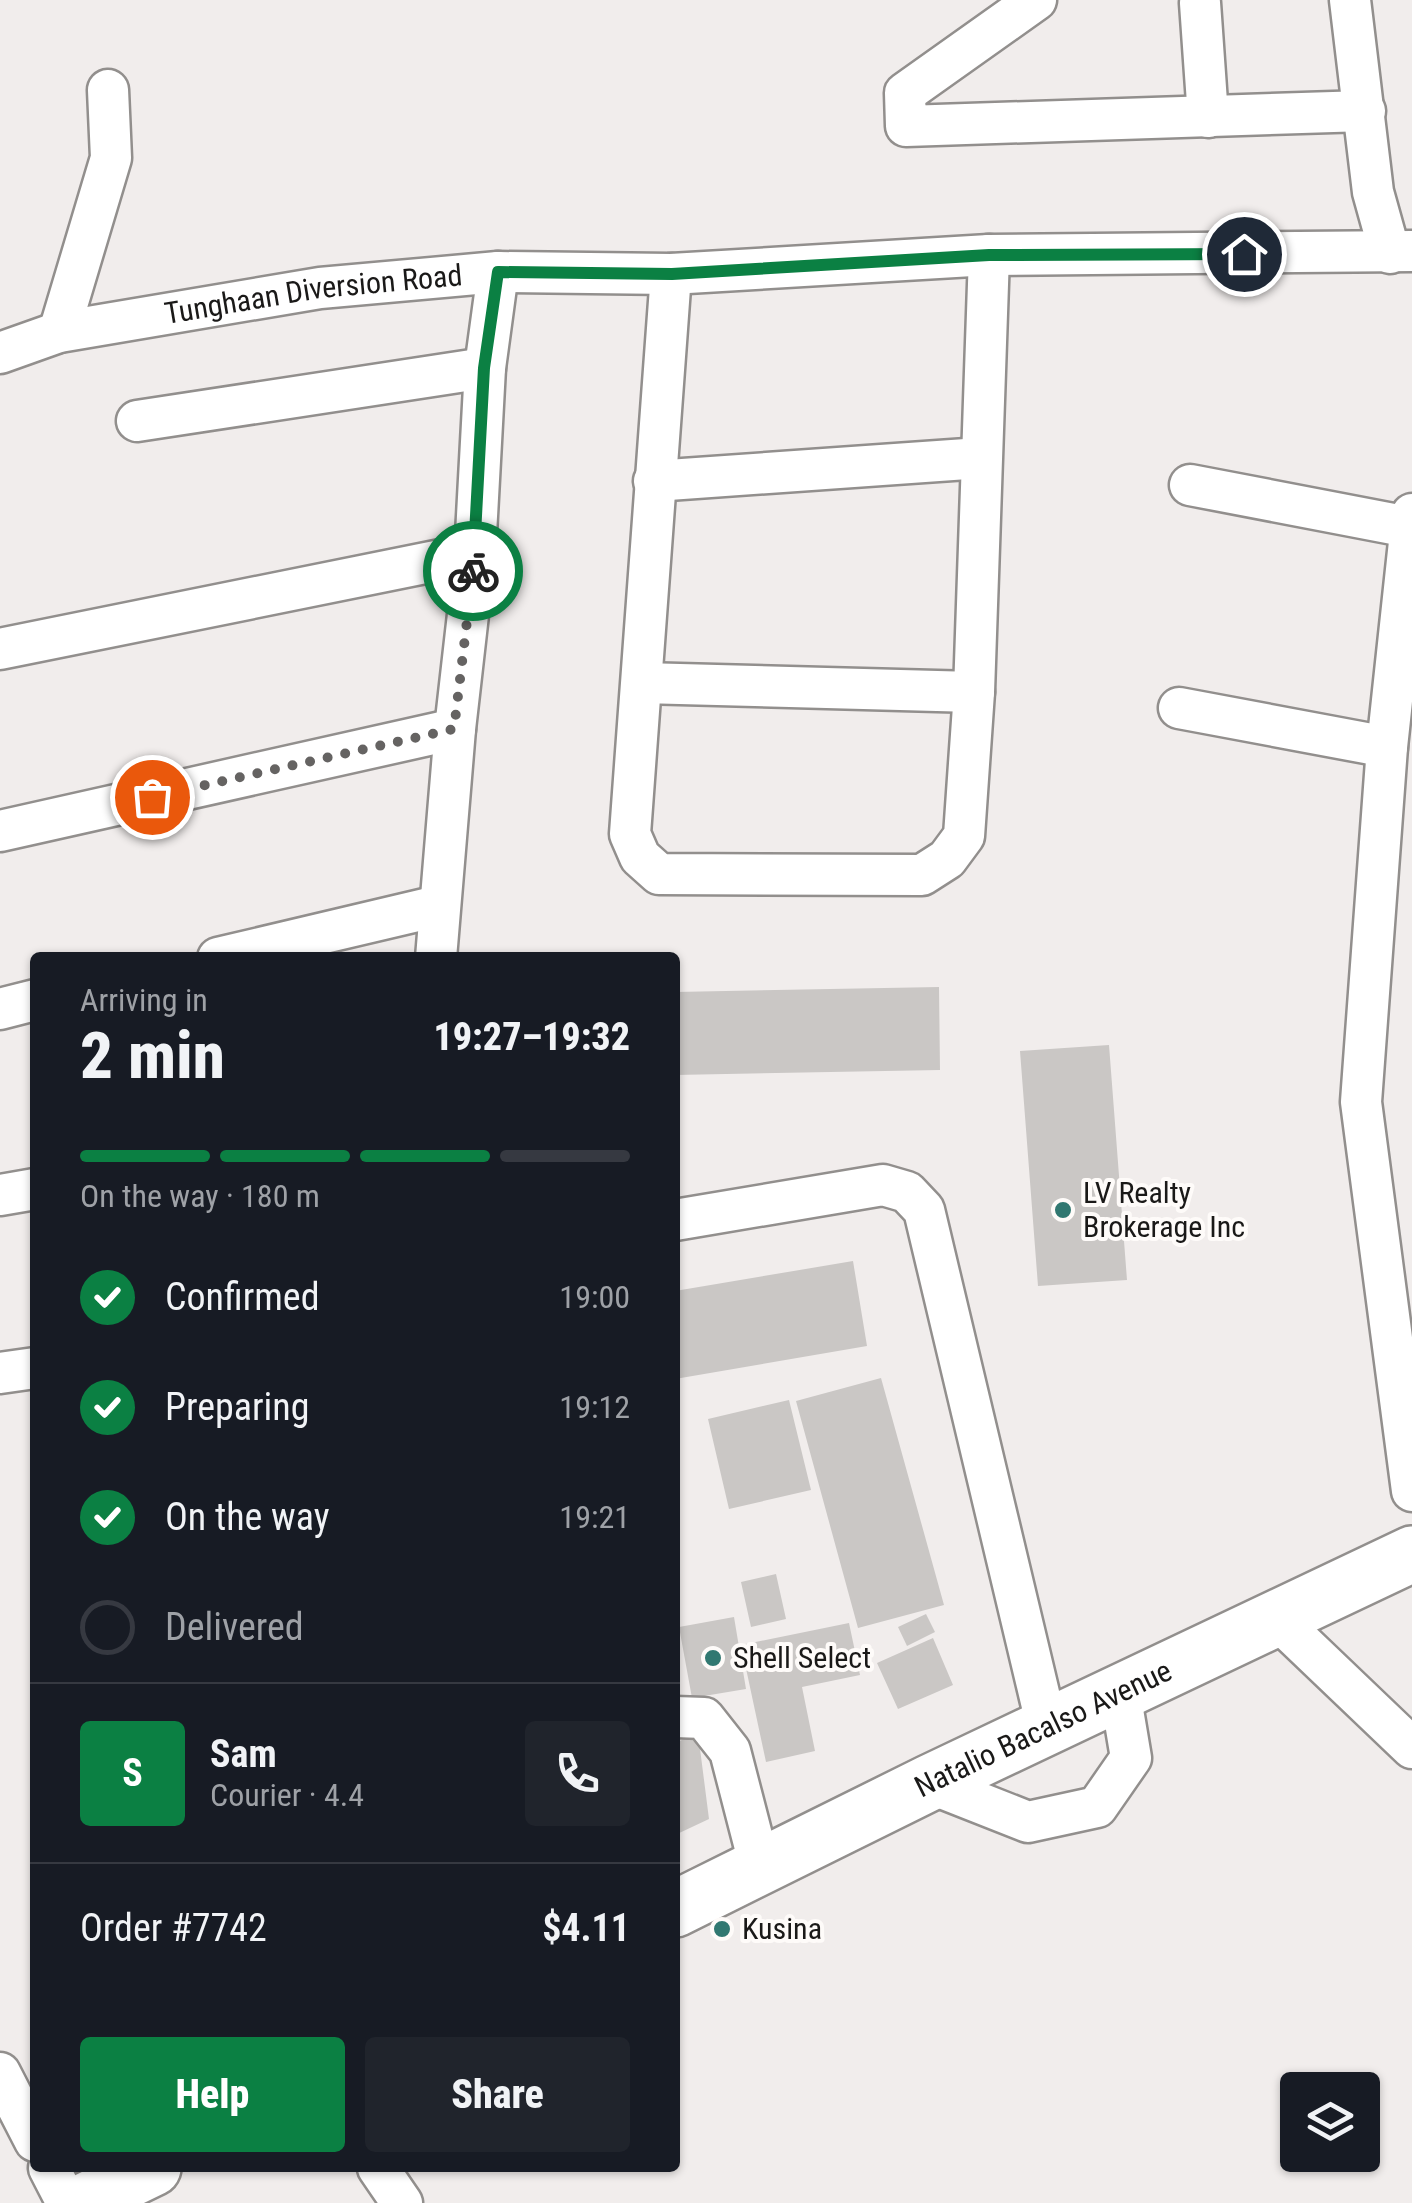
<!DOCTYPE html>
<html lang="en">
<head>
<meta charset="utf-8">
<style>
  :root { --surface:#171b24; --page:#20242c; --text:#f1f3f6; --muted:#9ea1a6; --line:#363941; --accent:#0b8043 }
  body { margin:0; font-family:"Roboto Condensed",sans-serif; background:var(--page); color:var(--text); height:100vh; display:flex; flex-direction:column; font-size:38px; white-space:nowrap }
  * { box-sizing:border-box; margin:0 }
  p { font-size:32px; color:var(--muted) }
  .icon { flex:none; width:55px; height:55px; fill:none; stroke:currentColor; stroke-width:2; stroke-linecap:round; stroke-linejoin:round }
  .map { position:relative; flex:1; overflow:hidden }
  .side { position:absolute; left:30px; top:952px; width:650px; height:1220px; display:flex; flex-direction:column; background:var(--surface); border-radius:10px; box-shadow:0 2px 8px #0004 }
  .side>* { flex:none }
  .fabs { position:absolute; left:1280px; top:2072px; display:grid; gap:20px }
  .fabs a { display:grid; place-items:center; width:100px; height:100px; border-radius:10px; background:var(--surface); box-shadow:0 2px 8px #0004; font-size:50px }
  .pin { position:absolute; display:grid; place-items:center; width:85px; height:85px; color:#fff; margin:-42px; border:5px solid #fff; border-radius:50%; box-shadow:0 2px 10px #0007 }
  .courier { position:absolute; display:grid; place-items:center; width:100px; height:100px; margin:-50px; border:8px solid #0b8043; border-radius:50%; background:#fff; color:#222; box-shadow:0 2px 12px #0007 }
  .headline em { font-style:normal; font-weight:800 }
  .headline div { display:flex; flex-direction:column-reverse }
  .headline { display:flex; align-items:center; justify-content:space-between; height:170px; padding:0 50px }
  h1 { font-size:65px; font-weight:800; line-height:75px }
  .bar { display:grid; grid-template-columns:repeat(4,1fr); gap:15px 10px; align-content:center; height:120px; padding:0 50px }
  .bar i { height:12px; border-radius:8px; background:var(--line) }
  .bar .current { background:var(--accent) }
  .bar p { grid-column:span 4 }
  .line { display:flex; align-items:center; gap:25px; padding:0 50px; border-top:2px solid var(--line) }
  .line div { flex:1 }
  .round { display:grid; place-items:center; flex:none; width:105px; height:105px; border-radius:10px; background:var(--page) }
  ol { padding:0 50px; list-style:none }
  li { display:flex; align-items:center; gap:30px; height:110px }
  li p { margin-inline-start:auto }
  li .icon { padding:10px; border-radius:50%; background:var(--accent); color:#fff; stroke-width:4 }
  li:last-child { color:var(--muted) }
  li i { width:55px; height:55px; border:5px solid var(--line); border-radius:50% }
  .button { display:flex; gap:20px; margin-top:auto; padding:20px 50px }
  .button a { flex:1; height:115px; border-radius:10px; background:var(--accent); color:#fff; font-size:40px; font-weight:800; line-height:115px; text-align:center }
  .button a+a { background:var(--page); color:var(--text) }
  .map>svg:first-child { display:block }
  .building { fill:#cac7c5 }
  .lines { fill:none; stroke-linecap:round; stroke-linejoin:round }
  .minor-casing { stroke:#928f8d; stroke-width:45 }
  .highway-casing { stroke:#928f8d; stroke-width:60 }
  .minor { stroke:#fff; stroke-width:40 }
  .highway { stroke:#fff; stroke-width:55 }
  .done { stroke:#656362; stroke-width:10; stroke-dasharray:0 18 }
  .route { stroke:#0b8043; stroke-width:12 }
  .poi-dot { fill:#317871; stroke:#fefbf9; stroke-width:4 }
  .labels { text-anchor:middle; stroke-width:8; stroke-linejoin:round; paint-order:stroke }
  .street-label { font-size:30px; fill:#1a1918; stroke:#fefbf9 }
  .poi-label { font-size:30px; fill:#1a1918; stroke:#fefbf9; text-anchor:start }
</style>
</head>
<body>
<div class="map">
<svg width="1412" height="2203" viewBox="0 0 1412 2203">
  <rect width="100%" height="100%" fill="#f1edec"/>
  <path class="building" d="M939,987L940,1070L675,1075V992Z
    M1109,1045L1127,1280L1038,1286L1020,1051Z
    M853,1261L867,1346L675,1379V1291Z
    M881,1378L944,1605L858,1628L796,1401Z
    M789,1400L811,1490L729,1509L708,1419Z
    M776,1574L786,1619L751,1627L741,1582Z
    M926,1614L935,1632L907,1646L898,1627Z
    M734,1617L746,1689L692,1698L679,1627Z
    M849,1623L860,1675L802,1687L815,1751L766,1762L741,1645Z
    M933,1638L953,1685L898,1709L877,1663Z
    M698,1733L709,1819L675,1835V1743Z"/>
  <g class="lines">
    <g class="minor-casing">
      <g id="minor">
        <path d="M1036,0L905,93L906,126L1365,111"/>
        <path d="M1350,0L1373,192L1390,253"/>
        <path d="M1200,3L1208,117"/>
        <path d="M671,274L630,834L640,857L659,874L922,875L947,859L964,836L974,692L989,255"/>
        <path d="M59,332L111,158L108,90"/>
        <path id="s1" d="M0,353L59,332L320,288L498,272L671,274L989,255L1412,251"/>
        <path d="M137,421L485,368"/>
        <path d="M654,481L981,458"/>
        <path d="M1190,485L1409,527"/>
        <path d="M1412,514L1387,747L1361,1102L1412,1491"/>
        <path d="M0,649L475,553"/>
        <path d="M642,683L974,692"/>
        <path d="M1179,708L1387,747"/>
        <path d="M0,831L455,729"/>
        <path d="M218,958L438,906"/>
        <path d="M436,958L455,729L475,553L485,368L498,272"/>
        <path d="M0,1009L35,1000"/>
        <path d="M0,1195L35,1189"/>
        <path d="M675,1220L883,1185L907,1192L924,1210L1047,1727"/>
        <path d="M0,1373L35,1368"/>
        <path d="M1277,1619L1412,1748"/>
        <path d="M675,1717L704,1718L730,1751L760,1867"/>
        <path d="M929,1783L1028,1822L1097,1807L1131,1758L1120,1692"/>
        <path d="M0,2073L35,2141"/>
        <path d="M49,2168L67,2203"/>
        <path d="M378,2168L402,2203"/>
      </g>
    </g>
    <g class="highway-casing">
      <g id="highway">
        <path id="s2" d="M675,1909L929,1783L1412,1554"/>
        <path d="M81,2203L153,2168"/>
      </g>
    </g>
    <use href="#minor" class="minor"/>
    <use href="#highway" class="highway"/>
  </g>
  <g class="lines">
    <path class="done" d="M152,797L454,729L473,571"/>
    <path class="route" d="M473,571L484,368L498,272L672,274L989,255L1244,254"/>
  </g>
  <g class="poi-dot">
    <circle cx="1063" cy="1210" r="10"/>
    <circle cx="713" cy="1658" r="10"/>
    <circle cx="722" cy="1929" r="10"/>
  </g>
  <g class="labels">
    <g class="street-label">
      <text dy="10" stroke="none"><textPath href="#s1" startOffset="320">Tunghaan Diversion Road</textPath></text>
      <text dy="10" stroke="none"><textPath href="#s2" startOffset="410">Natalio Bacalso Avenue</textPath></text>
    </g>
    <g class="poi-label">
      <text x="1083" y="1203">LV Realty<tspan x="1083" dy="34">Brokerage Inc</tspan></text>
      <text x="733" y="1668">Shell Select</text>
      <text x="742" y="1939">Kusina</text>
    </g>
  </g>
</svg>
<div class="fabs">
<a><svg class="icon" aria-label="layers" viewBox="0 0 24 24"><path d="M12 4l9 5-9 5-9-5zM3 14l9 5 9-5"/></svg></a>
</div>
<div class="pin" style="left:152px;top:797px;background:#ea580c"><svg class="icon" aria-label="bag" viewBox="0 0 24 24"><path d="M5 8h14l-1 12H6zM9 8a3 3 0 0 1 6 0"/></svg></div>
<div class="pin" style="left:1244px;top:254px;background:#1f2937"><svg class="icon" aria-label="home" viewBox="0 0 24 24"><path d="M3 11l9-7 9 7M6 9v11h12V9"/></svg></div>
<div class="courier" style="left:473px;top:571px"><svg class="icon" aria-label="bike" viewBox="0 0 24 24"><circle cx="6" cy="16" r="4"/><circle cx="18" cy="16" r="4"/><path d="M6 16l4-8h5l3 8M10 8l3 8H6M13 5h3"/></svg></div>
<section class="side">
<div class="headline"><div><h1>2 min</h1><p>Arriving in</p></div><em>19:27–19:32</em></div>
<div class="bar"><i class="current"></i><i class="current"></i><i class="current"></i><i></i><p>On the way · 180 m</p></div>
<ol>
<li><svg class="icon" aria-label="check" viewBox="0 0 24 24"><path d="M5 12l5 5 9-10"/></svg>Confirmed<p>19:00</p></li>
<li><svg class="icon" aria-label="check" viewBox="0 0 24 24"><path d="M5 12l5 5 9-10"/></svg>Preparing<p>19:12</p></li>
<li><svg class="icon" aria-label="check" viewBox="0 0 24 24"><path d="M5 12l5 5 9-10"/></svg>On the way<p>19:21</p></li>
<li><i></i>Delivered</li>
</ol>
<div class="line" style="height:180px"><b class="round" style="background:var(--accent);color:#fff">S</b><div><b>Sam</b><p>Courier · 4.4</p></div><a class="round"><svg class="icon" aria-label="phone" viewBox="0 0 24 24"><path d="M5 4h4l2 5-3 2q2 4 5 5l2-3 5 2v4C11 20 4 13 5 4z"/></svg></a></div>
<div class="line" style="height:130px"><div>Order #7742</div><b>$4.11</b></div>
<div class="button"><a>Help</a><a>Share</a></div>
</section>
</div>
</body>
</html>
